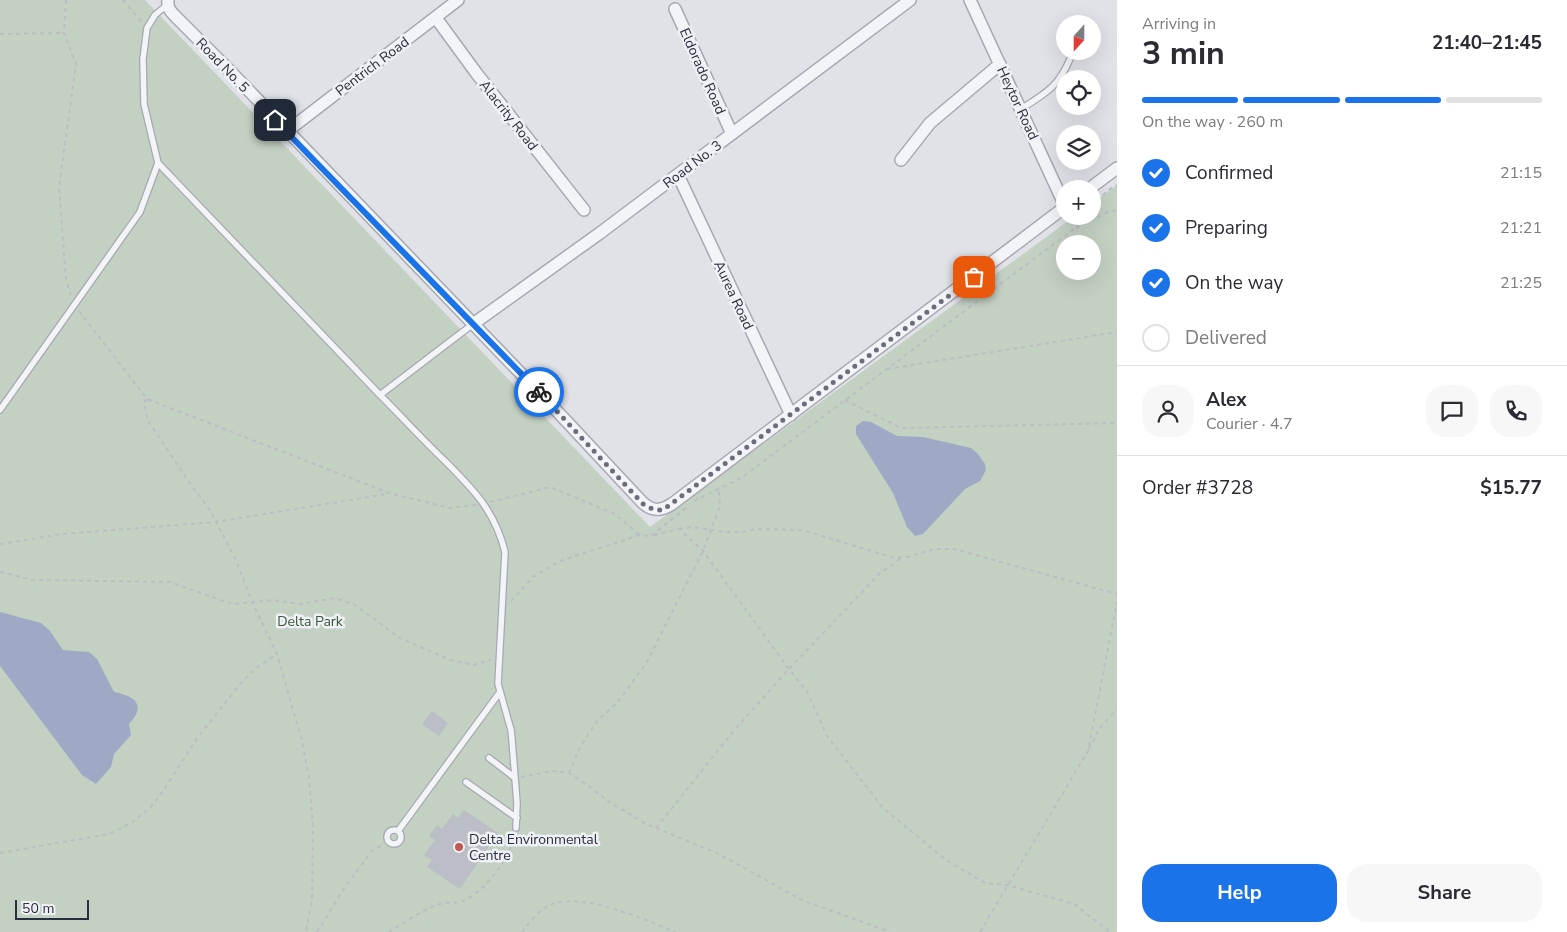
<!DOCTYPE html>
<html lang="en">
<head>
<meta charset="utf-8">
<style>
  :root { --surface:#fff; --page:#f7f7f7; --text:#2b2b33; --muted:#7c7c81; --line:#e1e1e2; --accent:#1a73e8 }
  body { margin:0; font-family:"Nunito Sans",sans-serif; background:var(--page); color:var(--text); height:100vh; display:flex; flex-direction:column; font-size:19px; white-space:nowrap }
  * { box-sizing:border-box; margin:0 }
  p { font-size:16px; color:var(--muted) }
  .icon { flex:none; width:28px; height:28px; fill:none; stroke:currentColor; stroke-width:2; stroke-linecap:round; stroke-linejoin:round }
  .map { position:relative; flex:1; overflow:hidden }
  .details { display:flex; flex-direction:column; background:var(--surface); width:450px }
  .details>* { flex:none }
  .needle { width:32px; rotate:201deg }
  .tools { position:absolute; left:1056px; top:15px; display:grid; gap:10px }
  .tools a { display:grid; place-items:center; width:45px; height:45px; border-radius:50%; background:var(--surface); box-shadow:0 5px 20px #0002; font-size:25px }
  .scale { position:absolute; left:15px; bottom:12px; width:74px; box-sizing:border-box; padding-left:5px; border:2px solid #2b2e3e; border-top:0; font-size:14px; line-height:18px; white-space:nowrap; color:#2b2e3e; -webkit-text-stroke:4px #f0f1f6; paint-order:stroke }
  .pin { position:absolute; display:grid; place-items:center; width:42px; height:42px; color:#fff; margin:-21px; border-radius:10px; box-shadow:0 2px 8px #0006 }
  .courier { position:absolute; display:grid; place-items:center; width:50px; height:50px; margin:-25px; border:4px solid #1a73e8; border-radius:50%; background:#fff; color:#222; box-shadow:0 1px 6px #0007 }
  .overview em { font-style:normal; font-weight:700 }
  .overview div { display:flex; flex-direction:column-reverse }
  .overview { display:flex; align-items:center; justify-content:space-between; height:85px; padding:0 25px }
  h1 { font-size:32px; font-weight:700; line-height:38px }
  .bar { display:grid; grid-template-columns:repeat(4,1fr); gap:8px 5px; align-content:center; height:60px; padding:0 25px }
  .bar i { height:6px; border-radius:4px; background:var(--line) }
  .bar .selected { background:var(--accent) }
  .bar p { grid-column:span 4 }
  .line { display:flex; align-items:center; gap:12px; padding:0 25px; border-top:1px solid var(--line) }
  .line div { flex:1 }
  .round { display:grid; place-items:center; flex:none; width:52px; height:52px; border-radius:20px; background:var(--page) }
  ol { padding:0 25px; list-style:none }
  li { display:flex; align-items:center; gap:15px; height:55px }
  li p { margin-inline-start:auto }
  li .icon { padding:5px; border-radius:50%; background:var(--accent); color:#fff; stroke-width:4 }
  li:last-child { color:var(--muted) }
  li i { width:28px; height:28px; border:2px solid var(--line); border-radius:50% }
  .action { display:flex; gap:10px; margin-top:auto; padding:10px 25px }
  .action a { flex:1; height:58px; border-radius:20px; background:var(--accent); color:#fff; font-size:20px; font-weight:700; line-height:58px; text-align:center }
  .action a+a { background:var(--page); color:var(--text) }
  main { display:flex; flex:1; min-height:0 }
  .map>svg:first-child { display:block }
  .green { fill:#c3d1c3; fill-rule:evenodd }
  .water { fill:#9fa9c5 }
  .building { fill:#bbbdc7 }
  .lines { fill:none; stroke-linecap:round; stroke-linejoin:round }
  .service-casing { stroke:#a7a8b2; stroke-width:8 }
  .minor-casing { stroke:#a7a8b2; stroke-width:14 }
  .path { stroke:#bbbdc3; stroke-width:2; stroke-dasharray:4 4; stroke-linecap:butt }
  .service { stroke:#f3f4f7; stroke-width:5.5 }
  .minor { stroke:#f3f4f7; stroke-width:11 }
  .done { stroke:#6b6d7a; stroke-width:5; stroke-dasharray:0 9 }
  .route { stroke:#1a73e8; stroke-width:6 }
  .poi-dot { fill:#c15852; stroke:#f0f1f6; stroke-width:2 }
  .labels { text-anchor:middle; stroke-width:5; stroke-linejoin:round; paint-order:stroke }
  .street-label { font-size:14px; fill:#2b2e3e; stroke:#f0f1f6 }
  .park-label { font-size:14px; fill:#39583a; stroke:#f0f1f6 }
  .poi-label { font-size:14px; fill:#2b2e3e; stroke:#f0f1f6; text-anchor:start }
</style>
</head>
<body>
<main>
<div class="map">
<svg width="1117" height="932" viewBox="0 0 1117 932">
  <rect width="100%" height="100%" fill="#e1e2e8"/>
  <path class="green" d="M0,0H145L650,527L1075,216H1092L1093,203L1117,185V932H0ZM1065,244H1092V271H1065Z"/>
  <path class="water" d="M863,421L871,422L897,436L923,437L971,448L978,454L985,464L986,470L980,481L965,489L923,534L915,536L907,527L893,493L856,434V426Z
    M0,612L41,623L50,631L63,650L89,652L97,659L114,692C135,696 147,705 129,724L131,735L114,754L111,767L96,784L82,775L0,666Z"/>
  <path class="building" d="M432,711L448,723L439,736L422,724Z
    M464,810L498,833L460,889L427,867L432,860L424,855L435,840L429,836L437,825L442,829L453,814L458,818Z"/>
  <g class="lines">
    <g class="service-casing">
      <path id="service" d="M167,5L155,15L147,28L143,59L144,104L158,163L380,395
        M1021,109C1046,93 1058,87 1070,59
        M473,324L380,395C402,417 423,440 445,461C473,489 495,511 505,552L498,684L511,730L512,740L517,803L516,828
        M0,410L140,212L158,163
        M489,758L515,778
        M466,782L517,818
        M387 837a7 7 0 1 1 14 0a7 7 0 1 1-14 0Z
        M398,831L500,692"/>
    </g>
    <g class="minor-casing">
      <path id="minor" d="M168,0C167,7 170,11 175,16L231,72L555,409L642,502C652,512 661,511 672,504L1065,207
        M970,0L1065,206
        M675,9L732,134
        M436,18L477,74L584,210
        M286,132L458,0
        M901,160L930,123L1000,64
        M678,175L791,415
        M1089,189L1117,168
        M473,324L600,233L910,0"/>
    </g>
    <path class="path" d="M66,0L64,33L76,64L59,187L66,280L71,296
      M123,0L142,22
      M0,34L64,33
      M1092,207L1107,191L1117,185
      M1076,228L1108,212L1117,210
      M79,311L147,399L389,493L450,508L476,505
      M887,369L1117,332
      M147,399L144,403L148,421L189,482L208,507L216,522L235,558L252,602L277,654L301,737L309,777L313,827L312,899L306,932
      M845,400L901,428L1117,423
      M694,501L741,478L1074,229L1085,216
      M490,502L550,487L615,514L640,535
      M679,529L692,527L725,532H742L756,529L802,530L895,558L907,557L934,549H954L1117,594
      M654,535L679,529L703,551L789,669L807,692L827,736L883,808L946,860L985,883L1007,885L1074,904L1110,932
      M0,544L62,534L216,522L387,494
      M0,572L33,580L170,582L232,604L273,600L300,604L335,598L355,605L400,638L450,660L473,665L491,660
      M511,601L533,577L560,561L640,535L651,536L687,507
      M1089,749L1099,729L1117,709
      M569,773L580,747L598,720L617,703L647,662L703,551L720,506L719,490
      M521,777L552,771L569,773L586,784L608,801L646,824L719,854L802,900L890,932
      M656,828L736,728L789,669L879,574L901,558
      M0,853L109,834L133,822L150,808L161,794L198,737L241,683L256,668L277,654
      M317,932L343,890L371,852L388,841
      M389,932C405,922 422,910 440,904C447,901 456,904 463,901C488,889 507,861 515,836
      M522,932C529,923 539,910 550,905C583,891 644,920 676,932
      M980,932L1088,751L1117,602"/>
    <use href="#service" class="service"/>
    <use href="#minor" class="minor"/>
  </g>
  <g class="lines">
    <path class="done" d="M539,392L644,505L655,510H663L974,277"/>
    <path class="route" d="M275,120L539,392"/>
  </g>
  <circle class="poi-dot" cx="459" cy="847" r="5"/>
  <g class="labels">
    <g class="street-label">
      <text transform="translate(223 65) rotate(46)" y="5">Road No. 5</text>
      <text transform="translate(372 66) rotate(-37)" y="5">Pentrich Road</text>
      <text transform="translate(703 71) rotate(66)" y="5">Eldorado Road</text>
      <text transform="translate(1018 103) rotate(65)" y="5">Heytor Road</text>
      <text transform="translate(509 115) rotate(52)" y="5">Alacrity Road</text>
      <text transform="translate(692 164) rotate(-37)" y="5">Road No. 3</text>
      <text transform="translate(734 295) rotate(65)" y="5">Aurea Road</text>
    </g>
    <g class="park-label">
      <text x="310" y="626">Delta Park</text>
    </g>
    <g class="poi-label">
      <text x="469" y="844">Delta Environmental<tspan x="469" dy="16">Centre</tspan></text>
    </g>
  </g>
</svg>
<div class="tools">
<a><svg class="needle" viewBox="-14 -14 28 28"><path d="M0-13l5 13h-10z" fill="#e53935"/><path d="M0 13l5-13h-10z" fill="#7c7c81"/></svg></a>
<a><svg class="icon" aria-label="locate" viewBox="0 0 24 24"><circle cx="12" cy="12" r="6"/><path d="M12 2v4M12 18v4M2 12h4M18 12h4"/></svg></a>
<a><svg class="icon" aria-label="layers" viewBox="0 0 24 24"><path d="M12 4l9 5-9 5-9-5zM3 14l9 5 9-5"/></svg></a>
<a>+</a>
<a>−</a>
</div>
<div class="scale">50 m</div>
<div class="pin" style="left:974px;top:277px;background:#ea580c"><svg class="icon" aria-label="bag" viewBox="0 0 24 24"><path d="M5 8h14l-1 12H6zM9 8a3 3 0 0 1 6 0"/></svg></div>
<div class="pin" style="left:275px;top:120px;background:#1f2937"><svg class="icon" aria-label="home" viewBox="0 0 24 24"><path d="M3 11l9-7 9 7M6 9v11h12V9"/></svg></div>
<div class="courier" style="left:539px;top:392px"><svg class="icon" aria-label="bike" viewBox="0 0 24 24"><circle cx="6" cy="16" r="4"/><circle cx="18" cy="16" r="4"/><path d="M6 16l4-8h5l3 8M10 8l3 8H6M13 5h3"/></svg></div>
</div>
<section class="details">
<div class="overview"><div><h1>3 min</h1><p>Arriving in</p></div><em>21:40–21:45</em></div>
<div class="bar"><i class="selected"></i><i class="selected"></i><i class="selected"></i><i></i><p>On the way · 260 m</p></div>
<ol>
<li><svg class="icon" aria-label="check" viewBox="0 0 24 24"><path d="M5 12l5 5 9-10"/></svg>Confirmed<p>21:15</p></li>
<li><svg class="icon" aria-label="check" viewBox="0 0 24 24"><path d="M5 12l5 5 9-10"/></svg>Preparing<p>21:21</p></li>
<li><svg class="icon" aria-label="check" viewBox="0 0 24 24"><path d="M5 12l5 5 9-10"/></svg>On the way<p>21:25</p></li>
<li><i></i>Delivered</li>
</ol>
<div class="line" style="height:90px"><a class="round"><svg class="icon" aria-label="person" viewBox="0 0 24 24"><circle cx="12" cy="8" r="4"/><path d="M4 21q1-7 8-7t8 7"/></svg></a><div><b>Alex</b><p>Courier · 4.7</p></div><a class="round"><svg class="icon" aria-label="chat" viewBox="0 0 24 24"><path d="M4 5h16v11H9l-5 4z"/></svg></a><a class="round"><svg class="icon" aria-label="phone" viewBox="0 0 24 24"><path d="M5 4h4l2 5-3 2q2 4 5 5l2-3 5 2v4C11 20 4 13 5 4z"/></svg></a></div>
<div class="line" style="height:65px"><div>Order #3728</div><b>$15.77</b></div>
<div class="action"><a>Help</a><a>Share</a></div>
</section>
</main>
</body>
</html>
